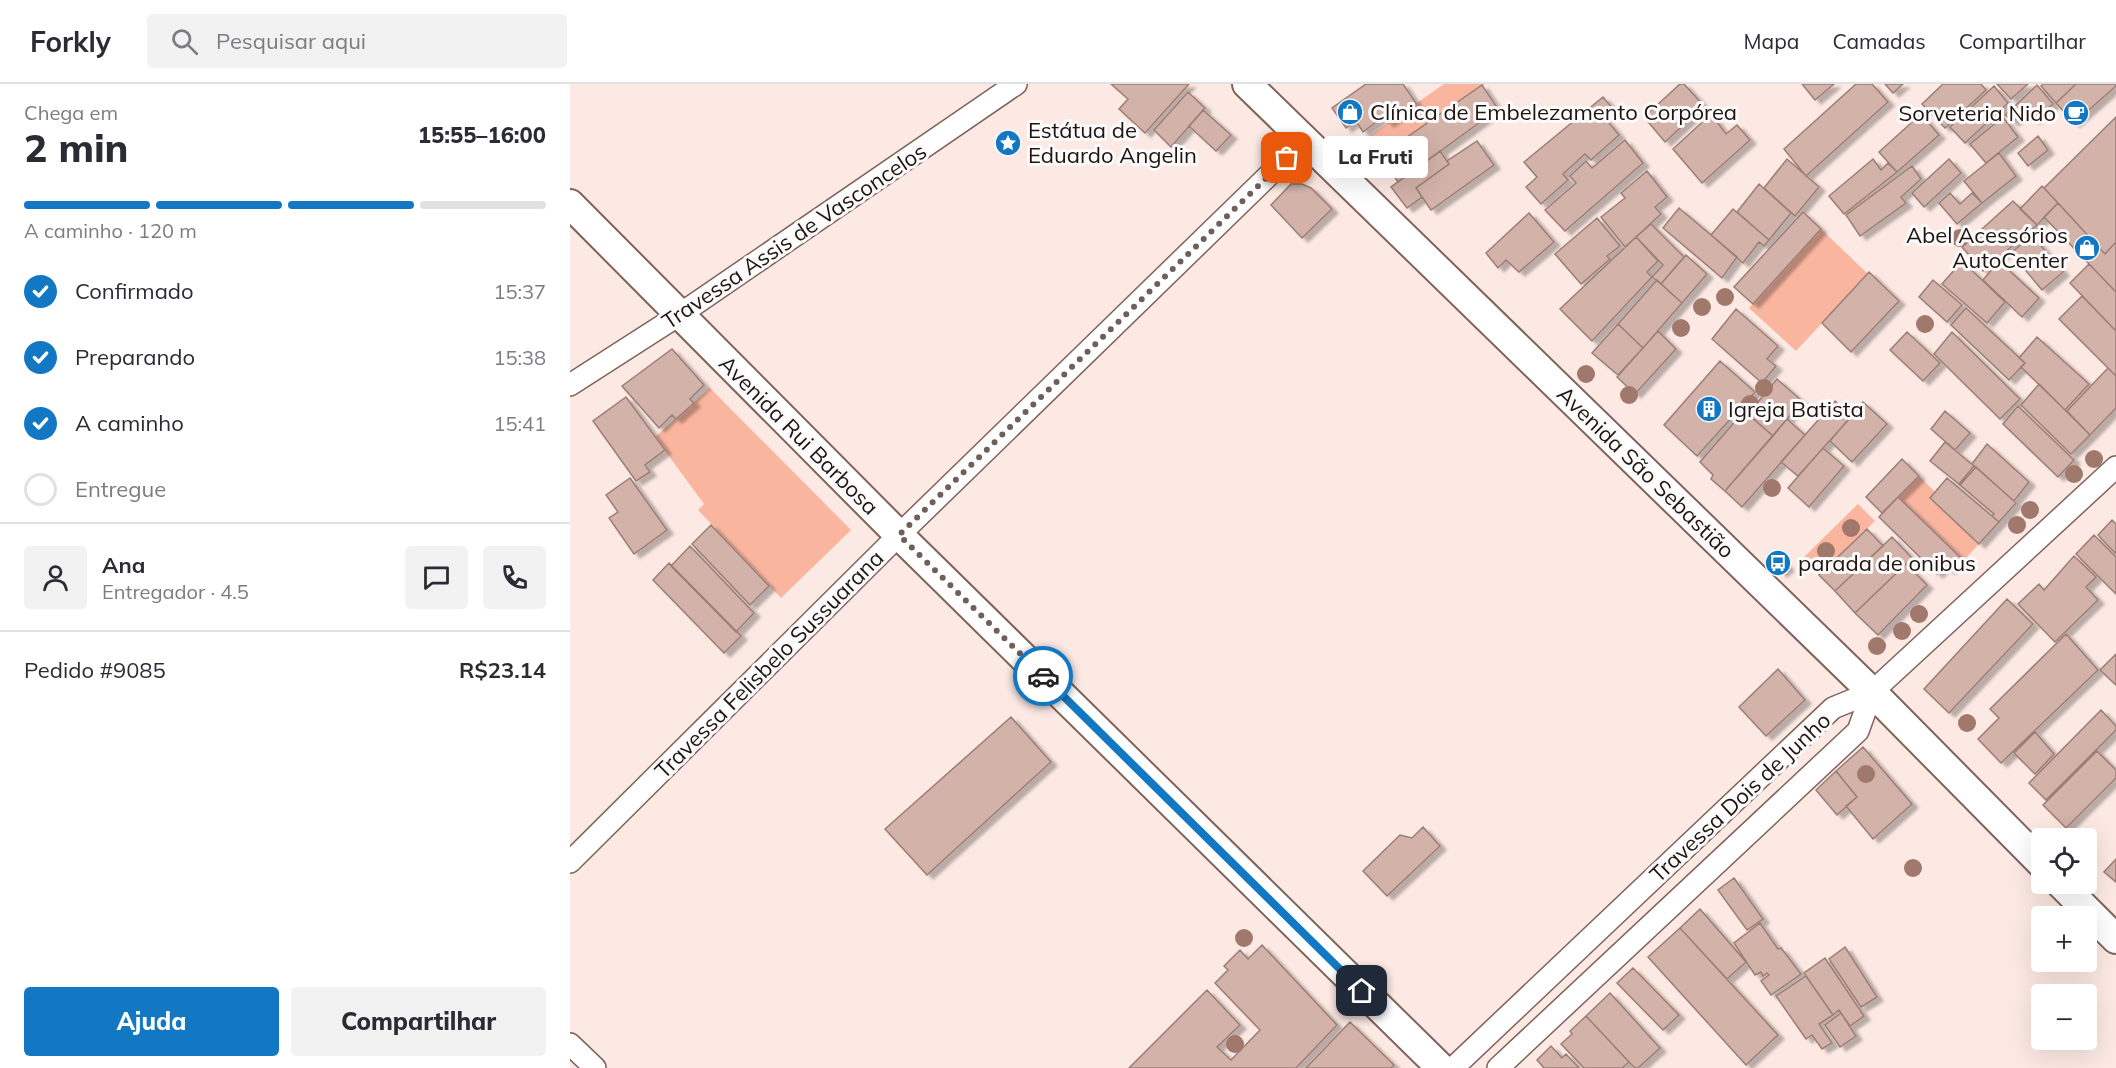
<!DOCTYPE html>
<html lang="pt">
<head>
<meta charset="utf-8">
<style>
  :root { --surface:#fff; --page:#f2f2f3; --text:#2b2b33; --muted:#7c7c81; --line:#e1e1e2; --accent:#1378c4 }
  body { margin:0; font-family:Mulish,sans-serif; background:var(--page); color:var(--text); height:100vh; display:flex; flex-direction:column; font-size:22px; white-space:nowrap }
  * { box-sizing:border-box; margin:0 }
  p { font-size:20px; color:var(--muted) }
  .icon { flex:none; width:33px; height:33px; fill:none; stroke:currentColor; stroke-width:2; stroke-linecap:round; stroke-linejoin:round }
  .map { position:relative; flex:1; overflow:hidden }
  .sheet { display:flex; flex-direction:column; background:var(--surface); width:570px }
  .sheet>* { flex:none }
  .fabs { position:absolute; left:1461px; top:744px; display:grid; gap:12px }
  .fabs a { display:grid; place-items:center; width:66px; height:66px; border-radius:6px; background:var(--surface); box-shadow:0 6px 24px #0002; font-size:30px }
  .pin { position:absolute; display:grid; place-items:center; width:51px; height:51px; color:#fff; margin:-26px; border-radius:12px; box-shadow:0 3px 9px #0006 }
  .courier { position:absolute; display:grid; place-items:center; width:60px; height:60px; margin:-30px; border:4px solid #1378c4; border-radius:50%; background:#fff; color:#222; box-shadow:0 2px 8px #0007 }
  .bubble { position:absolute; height:42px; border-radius:6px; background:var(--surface); box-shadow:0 6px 24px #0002; font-size:20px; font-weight:800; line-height:42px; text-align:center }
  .overview em { font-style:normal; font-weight:800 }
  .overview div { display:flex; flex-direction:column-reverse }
  .overview { display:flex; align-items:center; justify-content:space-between; height:102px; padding:0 24px }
  h1 { font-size:39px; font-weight:800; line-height:45px }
  .bar { display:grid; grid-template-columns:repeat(4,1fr); gap:9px 6px; align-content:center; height:72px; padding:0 24px }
  .bar i { height:8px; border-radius:4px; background:var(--line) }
  .bar .selected { background:var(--accent) }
  .bar p { grid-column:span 4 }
  .line { display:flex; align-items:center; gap:15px; padding:0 24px; border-top:2px solid var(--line) }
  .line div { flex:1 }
  .round { display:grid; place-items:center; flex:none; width:63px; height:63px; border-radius:6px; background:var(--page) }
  ol { padding:0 24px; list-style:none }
  li { display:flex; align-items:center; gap:18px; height:66px }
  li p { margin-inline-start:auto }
  li .icon { padding:6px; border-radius:50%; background:var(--accent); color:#fff; stroke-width:4 }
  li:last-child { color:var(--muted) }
  li i { width:33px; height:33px; border:3px solid var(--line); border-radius:50% }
  .cta { display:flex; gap:12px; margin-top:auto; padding:12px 24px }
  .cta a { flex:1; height:69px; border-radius:6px; background:var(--accent); color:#fff; font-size:24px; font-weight:800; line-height:69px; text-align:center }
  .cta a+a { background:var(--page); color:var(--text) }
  header { display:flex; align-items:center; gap:36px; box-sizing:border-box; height:84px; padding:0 30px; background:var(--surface); border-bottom:2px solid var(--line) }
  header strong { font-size:28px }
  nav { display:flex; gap:33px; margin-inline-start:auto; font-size:21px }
  .search { width:420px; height:54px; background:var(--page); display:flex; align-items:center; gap:15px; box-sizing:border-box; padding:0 21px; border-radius:6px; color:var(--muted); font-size:22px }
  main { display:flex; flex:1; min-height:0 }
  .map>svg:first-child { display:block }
  .green { fill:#fab59f }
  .building { fill:#d2b2a9; stroke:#9b7e75; stroke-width:1.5; filter:url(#shadow) }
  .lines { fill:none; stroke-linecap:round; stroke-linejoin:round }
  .minor-casing { stroke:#7f635a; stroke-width:24 }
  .secondary-casing { stroke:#7f635a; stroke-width:32 }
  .minor { stroke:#fff; stroke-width:21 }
  .secondary { stroke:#fff; stroke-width:28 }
  .tree { fill:#a0786c }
  .done { stroke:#6d5f5a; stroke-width:6; stroke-dasharray:0 10.8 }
  .route { stroke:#1378c4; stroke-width:8 }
  .labels { text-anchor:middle; stroke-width:6; stroke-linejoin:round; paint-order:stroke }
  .poi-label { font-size:22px; fill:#1f1410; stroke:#fbfbfb; text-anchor:start }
  .street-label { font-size:22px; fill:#1f1410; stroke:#fbfbfb }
</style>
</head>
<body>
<header>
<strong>Forkly</strong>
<div class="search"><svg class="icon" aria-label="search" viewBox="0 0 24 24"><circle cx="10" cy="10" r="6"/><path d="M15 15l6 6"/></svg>Pesquisar aqui</div>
<nav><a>Mapa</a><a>Camadas</a><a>Compartilhar</a></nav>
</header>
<main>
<section class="sheet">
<div class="overview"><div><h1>2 min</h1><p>Chega em</p></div><em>15:55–16:00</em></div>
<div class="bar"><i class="selected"></i><i class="selected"></i><i class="selected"></i><i></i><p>A caminho · 120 m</p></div>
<ol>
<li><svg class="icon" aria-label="check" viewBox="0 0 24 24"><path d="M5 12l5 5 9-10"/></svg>Confirmado<p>15:37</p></li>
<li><svg class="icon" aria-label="check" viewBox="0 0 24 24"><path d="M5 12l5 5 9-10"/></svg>Preparando<p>15:38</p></li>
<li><svg class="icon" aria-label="check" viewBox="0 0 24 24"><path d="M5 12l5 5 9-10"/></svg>A caminho<p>15:41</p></li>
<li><i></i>Entregue</li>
</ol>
<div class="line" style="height:108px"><a class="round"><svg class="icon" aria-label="person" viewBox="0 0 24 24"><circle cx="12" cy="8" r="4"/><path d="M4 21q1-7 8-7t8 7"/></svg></a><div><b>Ana</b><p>Entregador · 4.5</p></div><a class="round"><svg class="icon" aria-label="chat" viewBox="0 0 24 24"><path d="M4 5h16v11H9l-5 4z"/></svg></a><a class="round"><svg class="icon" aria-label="phone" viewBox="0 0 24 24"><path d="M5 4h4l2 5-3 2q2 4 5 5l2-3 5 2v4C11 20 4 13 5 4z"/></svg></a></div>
<div class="line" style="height:78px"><div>Pedido #9085</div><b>R$23.14</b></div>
<div class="cta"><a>Ajuda</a><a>Compartilhar</a></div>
</section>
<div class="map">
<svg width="1546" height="984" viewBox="0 0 1546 984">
  <defs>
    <filter id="shadow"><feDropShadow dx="6" dy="4" stdDeviation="1.5" flood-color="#0004"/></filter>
  </defs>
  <rect width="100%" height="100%" fill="#fde9e3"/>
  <path class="green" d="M874,0H915L810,72L795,55Z
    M1251,145L1298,190L1226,267L1179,224Z
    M140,304L281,446L211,514L128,426L134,420L85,353Z
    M1349,392L1365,408L1360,415L1409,460L1394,476L1328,413Z
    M1288,420L1305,437L1249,491L1233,474Z"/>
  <path class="building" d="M541,0H619L575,49L549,25L558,15Z
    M796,0H833L846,19L818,39L813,33L793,48L786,37L776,44L762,24Z
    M1110,0H1114L1134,22L1095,58L1074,33Z
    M1232,0H1264L1245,16Z
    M1286,0H1302L1318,18L1236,92L1214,65Z
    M1315,0H1333L1323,9Z
    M1373,0H1411L1416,6L1375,44L1352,20Z
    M1427,0H1458L1441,15Z
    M1473,0H1506L1486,19L1471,2Z
    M1506,0H1546V2L1504,39L1486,19Z
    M912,1L928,25L828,98L810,72Z
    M1467,1L1483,20L1464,36L1448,19Z
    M1424,2L1438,19L1395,59L1380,43Z
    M618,8L635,24L601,63L584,46Z
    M1033,13L1044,26L1034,33L1049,51L1021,76L1015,70L993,90L998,96L971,120L956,103L967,93L954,78Z
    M1448,19L1455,27L1443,38L1435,31Z
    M633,26L661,51L646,67L619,42Z
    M1141,30L1156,50L1167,41L1180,56L1132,99L1103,65Z
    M1351,30L1369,51L1327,88L1309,68Z
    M1433,33L1448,53L1416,79L1400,60Z
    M1546,33V158L1535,170L1474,104Z
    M1468,52L1478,66L1458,82L1448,69Z
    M1055,56L1073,79L995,147L975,126L1006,99L1000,92L1016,77L1022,84Z
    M907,57L924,81L861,126L846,104L879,80L877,77Z
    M870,67L879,80L846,104L852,113L837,124L821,103Z
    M1429,69L1446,92L1412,119L1394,97Z
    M1217,75L1249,103L1225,132L1194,104Z
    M1303,75L1311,86L1318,79L1327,88L1274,130L1259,112Z
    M1379,75L1391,89L1354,123L1342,109Z
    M1342,82L1351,95L1331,113L1336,119L1290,152L1276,131Z
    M1077,87L1097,113L1085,123L1091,130L1055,163L1031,133L1055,114L1051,109Z
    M721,100H732L741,104L762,125L732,154L701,121Z
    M1189,100L1221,129L1199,156L1167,128Z
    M1472,102L1488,119L1467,141L1450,125Z
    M1380,109L1390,120L1402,109L1412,119L1387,140L1369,119Z
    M1443,117L1467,141L1413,187L1392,163Z
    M1488,119L1535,170L1546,158V208L1474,133Z
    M1109,124L1167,173L1152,194L1093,144Z
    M1163,125L1199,156L1194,162L1189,158L1173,179L1141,151Z
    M1233,128L1251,145L1183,220L1164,203Z
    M959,129L984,158L949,188L936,176L928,184L916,169Z
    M1027,134L1050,162L1037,172L1040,175L1011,200L985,170Z
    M1081,140L1114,173L1091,200L1082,193L1093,181L1066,153Z
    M1462,151L1493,188L1472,206L1441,169Z
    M1066,153L1088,177L1077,188L1082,193L1022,257L990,225Z
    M1116,171L1137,190L1112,219L1091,200Z
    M1392,177L1435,218L1417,239L1372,200Z
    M1429,177L1469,214L1452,233L1413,196Z
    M1519,180L1546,208V247L1500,199Z
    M1299,188L1329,217L1281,268L1252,239Z
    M1087,196L1112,219L1073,264L1048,240Z
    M1363,196L1392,221L1377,238L1349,213Z
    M1512,212L1546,247V292L1489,235Z
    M1396,224L1455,279L1439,296L1381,241Z
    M1166,225L1208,262L1197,275L1206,282L1192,299L1142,255Z
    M1048,240L1073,264L1048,291L1022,269Z
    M1088,247L1106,265L1065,310L1047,293Z
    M1337,248L1370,279L1353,297L1320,266Z
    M1382,248L1450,315L1430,335L1364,270Z
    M1467,253L1519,300L1495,326L1451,283L1455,279L1449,274Z
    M102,265L134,301L120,315L124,319L106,335L102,331L89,344L52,302Z
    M1150,277L1185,308L1127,372L1094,341Z
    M1538,284L1546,292V324L1520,351L1497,327Z
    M1207,295L1232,317L1203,352L1178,330Z
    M1469,300L1520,351L1501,370L1451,321Z
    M56,313L95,366L75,381L80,388L66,397L23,337Z
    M1265,317L1281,333L1228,392L1211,378Z
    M1293,318L1317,340L1282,378L1260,357Z
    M1448,322L1504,376L1488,393L1433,340Z
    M1174,327L1203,352L1155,407L1141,395L1143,391L1130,378Z
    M1375,327L1400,349L1385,366L1361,345Z
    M1217,335L1235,351L1172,423L1155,407Z
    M1375,358L1404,382L1389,400L1360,377Z
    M1417,360L1459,398L1444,417L1402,380Z
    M1253,364L1274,382L1239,423L1218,404Z
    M1332,375L1349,392L1312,429L1296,413Z
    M1406,383L1446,419L1429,438L1422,432L1424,430L1390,401Z
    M60,394L97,446L64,470L39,434L48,428L36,411Z
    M1377,394L1429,438L1409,460L1360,414Z
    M1328,413L1390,473L1379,486L1375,481L1367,490L1309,433Z
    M1542,436L1546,440V470L1528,451Z
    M141,441L199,502L180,521L122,460Z
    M1297,445L1313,462L1265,507L1249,491Z
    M1524,451L1546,473V510L1506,470Z
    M1322,453L1342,474L1285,529L1265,507Z
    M120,462L184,529L166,548L101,482Z
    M1204,468L1218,483L1211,489L1198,474Z
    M1504,472L1526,493L1516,503L1528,516L1485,558L1448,520L1469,500L1474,506Z
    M99,479L171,552L154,569L83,496Z
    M1336,480L1357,501L1308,551L1285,529Z
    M1437,515L1463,540L1379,629L1354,605Z
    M1496,550L1528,586L1431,679L1408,655L1429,634L1420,625Z
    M1546,570V601L1530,586Z
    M1208,585L1235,616L1196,652L1169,623Z
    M1531,626L1546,642V646L1476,716L1459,699Z
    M441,633L481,678L357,791L315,745Z
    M1465,648L1484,670L1465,690L1444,669Z
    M1293,663L1342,720L1303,755L1276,722L1287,713L1266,687Z
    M1527,667L1546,686V694L1496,744L1473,721Z
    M1266,687L1287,713L1267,731L1246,706Z
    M853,743L870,762L817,812L793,787L830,751L842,754Z
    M1546,775V798L1534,788Z
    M1164,794L1193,835L1177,846L1148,806Z
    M1130,825L1176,878L1157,895L1110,844Z
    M1190,839L1208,865L1211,864L1231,890L1201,911L1191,897L1199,891L1197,889L1193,892L1191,888L1185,891L1164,859Z
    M1110,844L1208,951L1176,981L1078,873Z
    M692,861L767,941L726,984H559L637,906L670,941L647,963L661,976L690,946L645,899L658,886L654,882L670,866L678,875Z
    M1275,863L1307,913L1291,923L1259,875Z
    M1255,874L1294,932L1280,942L1269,926L1263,931L1234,889Z
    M1063,884L1109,931L1093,946L1047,899Z
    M1236,892L1263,931L1249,940L1262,959L1252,965L1242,951L1236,955L1206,912Z
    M1040,909L1090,964L1068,984H1065L1059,978L1016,932Z
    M1271,929L1286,952L1270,963L1255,941Z
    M1016,932L1059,978L1052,984H1014L991,960L1002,950L1000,947Z
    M780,938L824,981L821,984H736Z
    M981,962L992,974L996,970L1009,984H974L967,976Z"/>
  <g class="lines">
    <g class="minor-casing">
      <path id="minor" d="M0,301L109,231L446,0
        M0,778L329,451L734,57
        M0,960L25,984
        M883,984L1263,624L1302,608L1546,383
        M928,984L1288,647L1302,608"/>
    </g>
    <g class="secondary-casing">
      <path id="secondary" d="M677,0L1302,608L1472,780
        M0,120L329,451L871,984
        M1491,800L1546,855"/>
    </g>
    <use href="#minor" class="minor"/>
    <use href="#secondary" class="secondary"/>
  </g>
  <g class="tree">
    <circle cx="1390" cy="154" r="9"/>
    <circle cx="1155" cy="213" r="9"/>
    <circle cx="1132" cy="223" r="9"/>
    <circle cx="1355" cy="240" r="9"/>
    <circle cx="1111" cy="244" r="9"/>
    <circle cx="1016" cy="290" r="9"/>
    <circle cx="1194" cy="304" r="9"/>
    <circle cx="1059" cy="311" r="9"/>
    <circle cx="1180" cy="320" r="9"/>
    <circle cx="1524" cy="375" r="9"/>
    <circle cx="1504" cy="390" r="9"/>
    <circle cx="1202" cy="404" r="9"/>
    <circle cx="1460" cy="426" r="9"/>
    <circle cx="1447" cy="441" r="9"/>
    <circle cx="1281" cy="444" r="9"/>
    <circle cx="1256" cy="467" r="9"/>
    <circle cx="1349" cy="530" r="9"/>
    <circle cx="1332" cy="547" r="9"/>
    <circle cx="1307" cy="562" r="9"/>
    <circle cx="1397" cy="639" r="9"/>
    <circle cx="1296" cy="690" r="9"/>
    <circle cx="1343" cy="784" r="9"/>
    <circle cx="674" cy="854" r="9"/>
    <circle cx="665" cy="960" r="9"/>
  </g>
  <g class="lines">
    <path class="done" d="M473,592L329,451L717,74"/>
    <path class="route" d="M473,592L792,907"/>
  </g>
  <defs>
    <g id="shop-disc" transform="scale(1.35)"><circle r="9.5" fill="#1378c4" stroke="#fbfbfb"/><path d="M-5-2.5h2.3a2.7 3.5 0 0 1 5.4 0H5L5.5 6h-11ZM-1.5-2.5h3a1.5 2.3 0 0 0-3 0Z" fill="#fff"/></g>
    <g id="cafe-disc" transform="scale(1.35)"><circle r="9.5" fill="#1378c4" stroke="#fbfbfb"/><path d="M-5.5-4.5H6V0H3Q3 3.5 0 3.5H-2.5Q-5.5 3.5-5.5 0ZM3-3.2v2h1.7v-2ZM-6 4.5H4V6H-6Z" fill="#fff"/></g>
    <g id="sight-disc" transform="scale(1.35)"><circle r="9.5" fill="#1378c4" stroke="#fbfbfb"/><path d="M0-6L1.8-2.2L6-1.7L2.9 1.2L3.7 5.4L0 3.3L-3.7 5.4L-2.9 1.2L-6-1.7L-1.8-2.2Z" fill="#fff"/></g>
    <g id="building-disc" transform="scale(1.35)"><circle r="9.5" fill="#1378c4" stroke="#fbfbfb"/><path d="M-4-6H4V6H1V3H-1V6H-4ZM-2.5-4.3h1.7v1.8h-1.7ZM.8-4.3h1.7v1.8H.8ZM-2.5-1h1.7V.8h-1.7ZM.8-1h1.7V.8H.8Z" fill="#fff"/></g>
    <g id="bus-disc" transform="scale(1.35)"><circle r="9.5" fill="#1378c4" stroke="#fbfbfb"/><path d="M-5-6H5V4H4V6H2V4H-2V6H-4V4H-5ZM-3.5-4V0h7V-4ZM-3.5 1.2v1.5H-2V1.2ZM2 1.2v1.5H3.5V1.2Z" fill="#fff"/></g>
  </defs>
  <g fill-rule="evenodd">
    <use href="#shop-disc" x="780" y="28"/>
    <use href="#cafe-disc" x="1506" y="29"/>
    <use href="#sight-disc" x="438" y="59"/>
    <use href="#shop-disc" x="1517" y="164"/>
    <use href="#building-disc" x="1139" y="325"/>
    <use href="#bus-disc" x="1208" y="479"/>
  </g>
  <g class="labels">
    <g class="poi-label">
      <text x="800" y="36">Clínica de Embelezamento Corpórea</text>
      <text x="1486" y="37" text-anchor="end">Sorveteria Nido</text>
      <text x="458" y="54">Estátua de<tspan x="458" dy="25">Eduardo Angelin</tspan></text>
      <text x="1498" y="159" text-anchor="end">Abel Acessórios<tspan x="1498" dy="25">AutoCenter</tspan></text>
      <text x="1158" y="333">Igreja Batista</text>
      <text x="1228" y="487">parada de onibus</text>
    </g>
    <g class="street-label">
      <text transform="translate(224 152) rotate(-34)" y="8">Travessa Assis de Vasconcelos</text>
      <text transform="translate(229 351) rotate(45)" y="8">Avenida Rui Barbosa</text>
      <text transform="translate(1076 388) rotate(44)" y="8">Avenida São Sebastião</text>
      <text transform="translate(199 580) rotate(-45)" y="8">Travessa Felisbelo Sussuarana</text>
      <text transform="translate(1170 713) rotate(-43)" y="8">Travessa Dois de Junho</text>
    </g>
  </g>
</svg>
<div class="fabs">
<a><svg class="icon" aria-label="locate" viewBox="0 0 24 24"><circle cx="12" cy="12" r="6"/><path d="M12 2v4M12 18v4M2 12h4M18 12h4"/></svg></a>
<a>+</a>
<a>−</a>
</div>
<div class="pin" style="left:717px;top:74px;background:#ea580c"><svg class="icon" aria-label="bag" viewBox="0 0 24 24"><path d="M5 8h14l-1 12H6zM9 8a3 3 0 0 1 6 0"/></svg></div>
<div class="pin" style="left:792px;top:907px;background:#1f2937"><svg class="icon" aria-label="home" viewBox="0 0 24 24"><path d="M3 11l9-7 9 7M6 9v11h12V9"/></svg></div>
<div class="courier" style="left:473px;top:592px"><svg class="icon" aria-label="car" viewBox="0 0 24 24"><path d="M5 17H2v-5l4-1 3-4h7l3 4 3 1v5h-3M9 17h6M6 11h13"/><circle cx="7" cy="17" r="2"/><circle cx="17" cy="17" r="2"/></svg></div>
<div class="bubble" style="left:753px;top:52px;width:105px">La Fruti</div>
</div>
</main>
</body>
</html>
